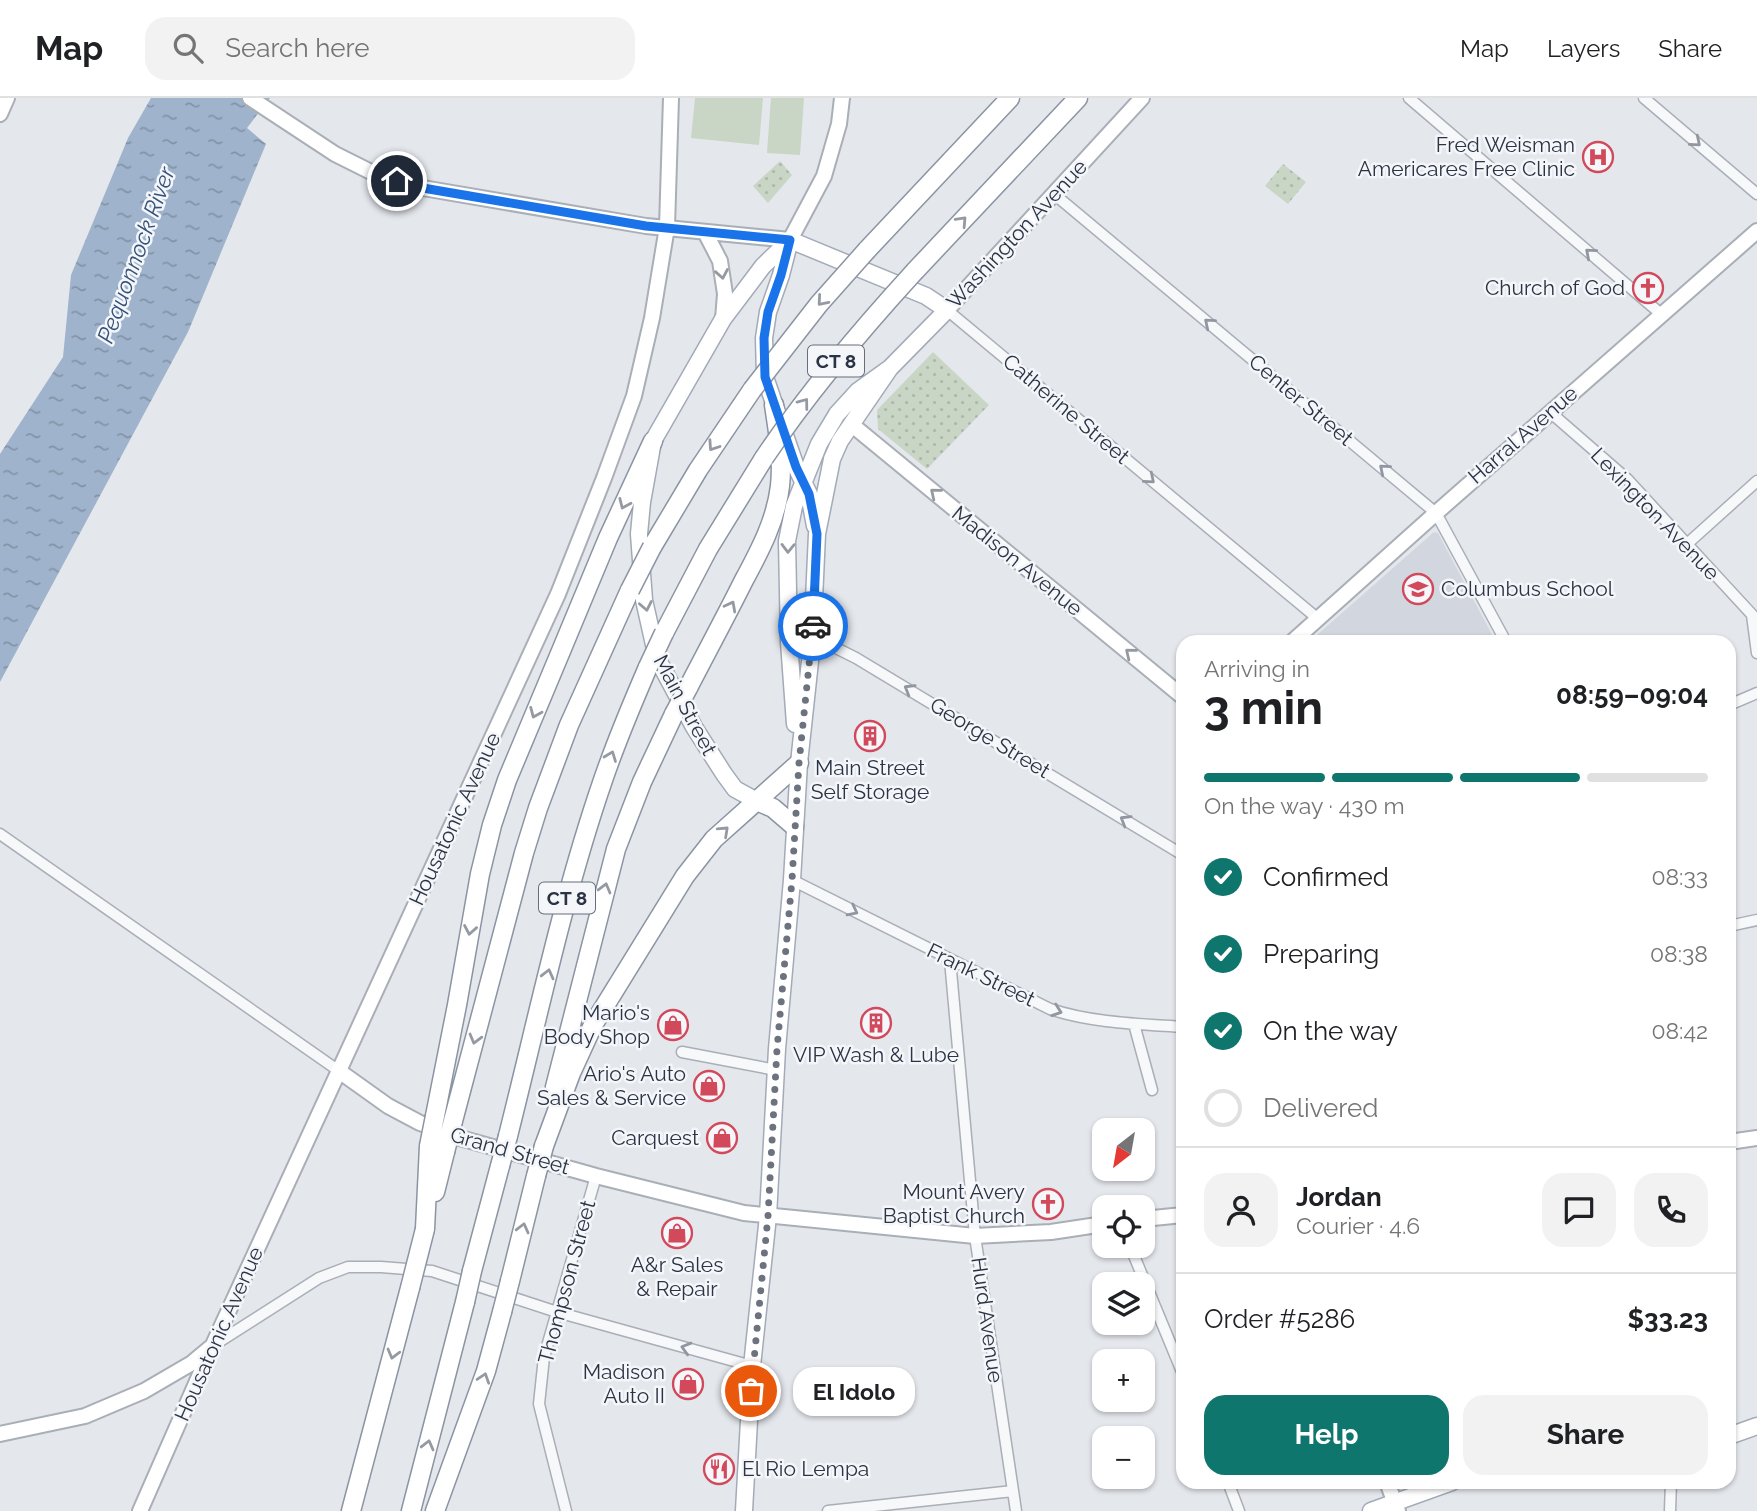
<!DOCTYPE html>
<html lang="en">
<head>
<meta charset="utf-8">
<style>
  :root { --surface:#fff; --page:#f2f2f2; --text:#202124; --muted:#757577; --line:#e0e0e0; --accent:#0f766e }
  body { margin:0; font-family:Raleway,sans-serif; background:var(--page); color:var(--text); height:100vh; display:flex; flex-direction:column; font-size:26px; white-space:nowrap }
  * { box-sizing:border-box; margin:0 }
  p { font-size:23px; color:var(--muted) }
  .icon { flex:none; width:38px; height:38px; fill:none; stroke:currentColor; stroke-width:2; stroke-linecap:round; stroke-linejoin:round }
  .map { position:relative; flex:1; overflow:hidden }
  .sheet { position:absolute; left:1176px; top:537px; width:560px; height:854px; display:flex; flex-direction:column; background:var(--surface); border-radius:21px; box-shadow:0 2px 5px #0004 }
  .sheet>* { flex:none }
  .needle { width:46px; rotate:211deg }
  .buttons { position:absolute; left:1092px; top:1020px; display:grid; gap:14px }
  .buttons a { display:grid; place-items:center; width:63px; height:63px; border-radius:14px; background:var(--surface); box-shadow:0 2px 5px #0004; font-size:35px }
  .pin { position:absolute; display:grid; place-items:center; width:60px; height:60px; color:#fff; margin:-30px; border:4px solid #fff; border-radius:50%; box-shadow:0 2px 7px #0007 }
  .courier { position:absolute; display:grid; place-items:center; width:70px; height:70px; margin:-35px; border:5px solid #1a73e8; border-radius:50%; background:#fff; color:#222; box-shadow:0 2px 9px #0007 }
  .bubble { position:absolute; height:49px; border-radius:21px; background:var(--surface); box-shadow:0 2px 5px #0004; font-size:23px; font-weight:700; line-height:49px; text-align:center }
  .head em { font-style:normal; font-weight:700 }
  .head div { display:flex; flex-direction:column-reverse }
  .head { display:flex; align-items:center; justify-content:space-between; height:119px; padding:0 28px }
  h1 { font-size:46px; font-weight:700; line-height:52px }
  .bar { display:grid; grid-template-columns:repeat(4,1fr); gap:10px 7px; align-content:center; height:84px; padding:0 28px }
  .bar i { height:9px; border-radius:5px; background:var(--line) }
  .bar .selected { background:var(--accent) }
  .bar p { grid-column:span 4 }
  .line { display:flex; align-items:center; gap:18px; padding:0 28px; border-top:2px solid var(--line) }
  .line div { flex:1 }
  .round { display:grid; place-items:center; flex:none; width:74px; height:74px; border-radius:21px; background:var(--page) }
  ol { padding:0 28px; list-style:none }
  li { display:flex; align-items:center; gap:21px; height:77px }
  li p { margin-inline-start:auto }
  li .icon { padding:7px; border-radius:50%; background:var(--accent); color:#fff; stroke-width:4 }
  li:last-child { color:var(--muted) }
  li i { width:38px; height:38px; border:4px solid var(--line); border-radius:50% }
  .action { display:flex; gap:14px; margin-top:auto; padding:14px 28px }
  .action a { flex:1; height:80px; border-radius:21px; background:var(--accent); color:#fff; font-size:28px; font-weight:700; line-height:80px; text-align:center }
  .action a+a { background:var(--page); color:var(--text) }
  header { display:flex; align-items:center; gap:42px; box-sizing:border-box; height:98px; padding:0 35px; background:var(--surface); border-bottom:2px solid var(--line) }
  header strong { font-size:33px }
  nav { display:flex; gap:38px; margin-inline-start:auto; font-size:24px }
  .search { width:490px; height:63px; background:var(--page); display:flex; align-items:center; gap:18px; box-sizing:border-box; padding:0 24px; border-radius:21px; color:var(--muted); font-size:26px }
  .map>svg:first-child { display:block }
  .built { fill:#d2d6de }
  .grass { fill:#c9d6c5 }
  .park { fill:url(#park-dots) }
  .water { fill:url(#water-ripples) }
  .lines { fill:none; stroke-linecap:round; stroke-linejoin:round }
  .street-casing { stroke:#a9aeb7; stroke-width:13 }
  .secondary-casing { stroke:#a9aeb7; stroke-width:18 }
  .primary-casing { stroke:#a3abb8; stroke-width:19 }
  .highway-casing { stroke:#8b94a3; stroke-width:21 }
  .street { stroke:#f7f8fa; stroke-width:10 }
  .secondary { stroke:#fff; stroke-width:14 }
  .primary { stroke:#fff; stroke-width:16 }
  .highway { stroke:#fff; stroke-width:18 }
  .highway-bridge-casing { stroke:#8b94a3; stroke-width:21; stroke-linecap:butt }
  .highway-bridge { stroke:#fff; stroke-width:18 }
  .oneway { stroke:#9196a0 }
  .oneway2 { stroke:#959aa2 }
  .done { stroke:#6c737f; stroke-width:7; stroke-dasharray:0 12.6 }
  .route { stroke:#1a73e8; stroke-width:9 }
  .labels { text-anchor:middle; stroke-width:5; stroke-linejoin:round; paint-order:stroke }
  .shield { fill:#f4f6f9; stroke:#676e7b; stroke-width:2 }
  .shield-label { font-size:19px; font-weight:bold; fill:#2b3445 }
  .poi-label { font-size:21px; fill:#2b3445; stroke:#f4f6f9; text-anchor:end }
  .street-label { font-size:21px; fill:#2b3445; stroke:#f4f6f9 }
  .water-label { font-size:23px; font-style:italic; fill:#34527a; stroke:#f4f6f9 }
</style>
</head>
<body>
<header>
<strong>Map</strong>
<div class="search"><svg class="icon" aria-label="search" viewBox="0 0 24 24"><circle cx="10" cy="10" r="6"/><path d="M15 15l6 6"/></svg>Search here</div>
<nav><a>Map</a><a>Layers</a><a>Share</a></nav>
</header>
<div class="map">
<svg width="1757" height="1413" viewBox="0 0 1757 1413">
  <defs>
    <pattern id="park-dots" width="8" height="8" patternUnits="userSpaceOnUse" patternTransform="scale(1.75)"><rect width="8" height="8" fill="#c9d6c5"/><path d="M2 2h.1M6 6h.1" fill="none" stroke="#adb8ab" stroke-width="1.8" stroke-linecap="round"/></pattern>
    <pattern id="water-ripples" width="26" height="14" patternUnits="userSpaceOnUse" patternTransform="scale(1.75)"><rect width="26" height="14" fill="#9fb4cc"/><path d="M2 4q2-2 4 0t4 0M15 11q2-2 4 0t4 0" fill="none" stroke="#8293a7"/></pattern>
  </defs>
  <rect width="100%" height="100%" fill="#e4e7ec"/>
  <path class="built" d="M1434,434L1438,435L1440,439L1496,544H1309Z"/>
  <path class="grass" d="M695,0H763L759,47L691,40Z
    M771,0H804L800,57L767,55Z"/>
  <path class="park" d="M780,63L792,77L768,105L753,88Z
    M1283,66L1306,84L1288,106L1265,88Z
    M933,254L989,307L927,371L878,331L877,312Z"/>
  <path class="water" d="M151,0H270L247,30L266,46L188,234L0,584V356L63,259L71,177L128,40Z"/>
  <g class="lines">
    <g class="street-casing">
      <path id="street" d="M1409,0L1661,216
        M1644,0L1757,96
        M1054,96L1436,415L1506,544
        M947,212L1317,520
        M1550,314L1627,381L1757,522
        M1687,446L1757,383
        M1752,517L1757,555
        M789,544L830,547L856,560L1183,757
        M1729,607L1757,595
        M0,736L339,973
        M792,782L1050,911C1092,925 1139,926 1183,929
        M1729,828L1757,822
        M950,862L975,1138L1016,1413
        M1134,926L1152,992
        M682,954L776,972
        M1130,1148L1183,1276
        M214,1247L319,1180L348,1169H381L432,1173L557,1214L752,1268
        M1228,1384L1239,1413
        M566,1413L539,1306L544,1259L596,1078
        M828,1413L1013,1393
        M1670,1413L1671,1384"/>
    </g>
    <g class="secondary-casing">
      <path id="secondary" d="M250,0L335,56L377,77L417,89L646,128L790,142L824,78L839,26L842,0
        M0,16L7,0
        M705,134L720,163L725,196L723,221
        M947,212L1142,0
        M851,326L1183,599
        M1292,544L1436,415L1757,133
        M339,973L388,1008L420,1025L453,1038L596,1078L744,1115L975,1138L1051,1134L1104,1126
        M1729,1044L1757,1040
        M1143,1121L1183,1117
        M0,1336L85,1318L144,1293L192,1265L210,1250
        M1387,1384L1398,1413
        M140,1413L212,1249L558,496L604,380L634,298L652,220L667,129L671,0"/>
    </g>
    <g class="primary-casing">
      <path id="primary" d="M790,142L926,198L947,212L890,270L858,293L837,316L819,346L794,408L787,443L789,544L795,626
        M790,142L781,177L768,214L764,240L765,279L796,369L809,396L815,428
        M757,703L735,691L724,676L694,629L657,560L644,502L639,436L642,404L653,343L723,221L763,168L790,142
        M1729,1338L1757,1328
        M744,1413L752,1268L768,1118L777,951L792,782L799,665L812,545L817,436L832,361L840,343L890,270
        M1371,1413L1452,1384"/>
    </g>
    <g class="highway-casing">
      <path id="highway" d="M867,152L1010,0
        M915,173L1078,0
        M652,449L698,372L752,292
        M664,535L708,451L764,360
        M688,590C706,555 725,520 743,484C759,454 776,423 780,388C783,361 778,334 774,307
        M757,703L773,710L794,728
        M555,989L616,751L642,684L674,616
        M435,1018L457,907L480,776L492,727L507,682L561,553L608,440L653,343
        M453,1023L524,755L538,710L569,627L630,492
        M508,1038C538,919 563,798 603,682C616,644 632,606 648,569
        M544,1048L571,975L593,927L685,778L714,741L799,665
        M435,1094L445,1054
        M425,1131L429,1048
        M472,1173L500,1068
        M510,1183L536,1078
        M351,1413L410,1190
        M411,1413L465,1204
        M435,1413L486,1273L502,1214"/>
    </g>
    <use href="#street" class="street"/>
    <use href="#secondary" class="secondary"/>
    <use href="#primary" class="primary"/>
    <use href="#highway" class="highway"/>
    <g class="highway-bridge-casing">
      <path id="highway-bridge" d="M752,292L819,206L867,152
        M764,360C809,293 861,232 915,173
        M630,492L652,449
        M648,569L664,535
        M674,616L688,590
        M429,1048L435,1018
        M445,1054L453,1023
        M500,1068L508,1038
        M536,1078L544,1048
        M410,1190L425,1131
        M465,1204L472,1173
        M502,1214L510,1183"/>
    </g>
    <use href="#highway-bridge" class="highway-bridge"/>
  </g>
  <defs><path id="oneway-chevron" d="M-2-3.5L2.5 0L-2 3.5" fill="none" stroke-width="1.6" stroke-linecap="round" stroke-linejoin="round" transform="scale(1.75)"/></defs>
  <g class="oneway">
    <use href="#oneway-chevron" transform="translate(1696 44) rotate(40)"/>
    <use href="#oneway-chevron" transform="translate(1590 155) rotate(-139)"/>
    <use href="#oneway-chevron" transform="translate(1209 225) rotate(-140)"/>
    <use href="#oneway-chevron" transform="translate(1384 371) rotate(-140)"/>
    <use href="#oneway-chevron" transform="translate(1150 381) rotate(40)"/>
    <use href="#oneway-chevron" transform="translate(909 591) rotate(-149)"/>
    <use href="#oneway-chevron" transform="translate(1125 722) rotate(-149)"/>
    <use href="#oneway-chevron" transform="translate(853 813) rotate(27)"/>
    <use href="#oneway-chevron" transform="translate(1057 913) rotate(19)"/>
    <use href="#oneway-chevron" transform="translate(686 1250) rotate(-164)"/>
  </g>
  <g class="oneway2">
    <use href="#oneway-chevron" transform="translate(962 123) rotate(-47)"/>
    <use href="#oneway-chevron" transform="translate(722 176) rotate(80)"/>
    <use href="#oneway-chevron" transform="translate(822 203) rotate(131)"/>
    <use href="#oneway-chevron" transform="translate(804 305) rotate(-53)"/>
    <use href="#oneway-chevron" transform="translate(713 348) rotate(124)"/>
    <use href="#oneway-chevron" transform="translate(935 395) rotate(-141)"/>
    <use href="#oneway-chevron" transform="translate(624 406) rotate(114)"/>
    <use href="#oneway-chevron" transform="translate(788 450) rotate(91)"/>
    <use href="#oneway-chevron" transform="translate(646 508) rotate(79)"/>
    <use href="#oneway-chevron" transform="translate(731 508) rotate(-62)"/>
    <use href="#oneway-chevron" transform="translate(1130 555) rotate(-141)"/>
    <use href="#oneway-chevron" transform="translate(535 615) rotate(113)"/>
    <use href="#oneway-chevron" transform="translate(611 658) rotate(-69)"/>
    <use href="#oneway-chevron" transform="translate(724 733) rotate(-43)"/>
    <use href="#oneway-chevron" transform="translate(605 790) rotate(-75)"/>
    <use href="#oneway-chevron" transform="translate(470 832) rotate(100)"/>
    <use href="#oneway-chevron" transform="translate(548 876) rotate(-76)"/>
    <use href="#oneway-chevron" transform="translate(475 941) rotate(105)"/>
    <use href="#oneway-chevron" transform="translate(523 1130) rotate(-76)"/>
    <use href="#oneway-chevron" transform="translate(393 1256) rotate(105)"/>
    <use href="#oneway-chevron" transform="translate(484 1280) rotate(-72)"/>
    <use href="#oneway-chevron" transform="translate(428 1347) rotate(-76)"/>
  </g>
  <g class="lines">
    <path class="done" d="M751,1293L768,1118L777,951L792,782L799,665L813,528"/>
    <path class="route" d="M397,83L417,89L646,128L790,142L781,177L768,214L764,240L765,279L796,369L809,396L817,436L813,528"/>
  </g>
  <defs>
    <g id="hospital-ring" transform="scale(1.575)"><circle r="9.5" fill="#f4f6f9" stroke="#d1495b" stroke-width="1.5"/><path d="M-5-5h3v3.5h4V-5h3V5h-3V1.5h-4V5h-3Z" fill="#d1495b"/></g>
    <g id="church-ring" transform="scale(1.575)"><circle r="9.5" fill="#f4f6f9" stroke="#d1495b" stroke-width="1.5"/><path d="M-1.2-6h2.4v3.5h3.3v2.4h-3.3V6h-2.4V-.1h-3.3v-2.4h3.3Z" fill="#d1495b"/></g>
    <g id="school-ring" transform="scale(1.575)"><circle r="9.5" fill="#f4f6f9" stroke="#d1495b" stroke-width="1.5"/><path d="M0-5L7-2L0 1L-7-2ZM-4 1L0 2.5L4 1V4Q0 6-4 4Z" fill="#d1495b"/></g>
    <g id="building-ring" transform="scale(1.575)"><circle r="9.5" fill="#f4f6f9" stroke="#d1495b" stroke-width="1.5"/><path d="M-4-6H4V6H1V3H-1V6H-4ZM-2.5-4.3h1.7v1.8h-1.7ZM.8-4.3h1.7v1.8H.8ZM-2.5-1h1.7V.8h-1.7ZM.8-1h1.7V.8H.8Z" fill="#d1495b"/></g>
    <g id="shop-ring" transform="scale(1.575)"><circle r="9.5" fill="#f4f6f9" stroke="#d1495b" stroke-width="1.5"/><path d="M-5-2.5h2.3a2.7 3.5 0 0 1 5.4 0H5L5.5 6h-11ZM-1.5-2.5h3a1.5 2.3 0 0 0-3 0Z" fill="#d1495b"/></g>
    <g id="restaurant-ring" transform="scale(1.575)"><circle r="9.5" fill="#f4f6f9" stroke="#d1495b" stroke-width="1.5"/><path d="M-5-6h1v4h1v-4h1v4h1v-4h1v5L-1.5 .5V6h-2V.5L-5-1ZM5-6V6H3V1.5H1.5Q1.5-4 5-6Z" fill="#d1495b"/></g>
  </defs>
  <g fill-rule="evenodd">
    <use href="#hospital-ring" x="1598" y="59"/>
    <use href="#church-ring" x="1648" y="190"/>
    <use href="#school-ring" x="1418" y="491"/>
    <use href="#building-ring" x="870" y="638"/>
    <use href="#building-ring" x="876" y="925"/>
    <use href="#shop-ring" x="673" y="927"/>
    <use href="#shop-ring" x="709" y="988"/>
    <use href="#shop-ring" x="722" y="1040"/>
    <use href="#church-ring" x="1048" y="1106"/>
    <use href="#shop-ring" x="677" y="1135"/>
    <use href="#shop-ring" x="688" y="1286"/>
    <use href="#restaurant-ring" x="719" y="1371"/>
  </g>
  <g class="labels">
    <g class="shield">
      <rect x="808" y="247.5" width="56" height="31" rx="5"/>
      <rect x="539" y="784.5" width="56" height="31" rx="5"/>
    </g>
    <g class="shield-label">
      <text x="836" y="270">CT 8</text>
      <text x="567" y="807">CT 8</text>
    </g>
    <g class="poi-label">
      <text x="1575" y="54">Fred Weisman<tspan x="1575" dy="24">Americares Free Clinic</tspan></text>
      <text x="1625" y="197">Church of God</text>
      <text x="1441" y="498" text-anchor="start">Columbus School</text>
      <text x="870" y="677" text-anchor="middle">Main Street<tspan x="870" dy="24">Self Storage</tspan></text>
      <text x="650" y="922">Mario's<tspan x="650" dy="24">Body Shop</tspan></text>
      <text x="876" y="964" text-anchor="middle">VIP Wash &amp; Lube</text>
      <text x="686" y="983">Ario's Auto<tspan x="686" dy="24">Sales &amp; Service</tspan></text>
      <text x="699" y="1047">Carquest</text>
      <text x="1025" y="1101">Mount Avery<tspan x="1025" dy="24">Baptist Church</tspan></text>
      <text x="677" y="1174" text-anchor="middle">A&amp;r Sales<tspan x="677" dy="24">&amp; Repair</tspan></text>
      <text x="665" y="1281">Madison<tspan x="665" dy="24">Auto II</tspan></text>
      <text x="742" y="1378" text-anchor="start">El Rio Lempa</text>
    </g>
    <g class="street-label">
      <text transform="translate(1017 136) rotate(-47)" y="7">Washington Avenue</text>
      <text transform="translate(1301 302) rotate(40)" y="7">Center Street</text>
      <text transform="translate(1066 311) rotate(40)" y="7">Catherine Street</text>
      <text transform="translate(1523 337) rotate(-41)" y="7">Harral Avenue</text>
      <text transform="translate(1655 416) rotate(46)" y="7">Lexington Avenue</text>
      <text transform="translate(1017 463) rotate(39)" y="7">Madison Avenue</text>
      <text transform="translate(685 607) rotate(62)" y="7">Main Street</text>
      <text transform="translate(990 640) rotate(31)" y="7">George Street</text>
      <text transform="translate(455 721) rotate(-65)" y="7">Housatonic Avenue</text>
      <text transform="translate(981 877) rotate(26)" y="7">Frank Street</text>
      <text transform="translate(510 1053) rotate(16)" y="7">Grand Street</text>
      <text transform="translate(567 1184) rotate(-75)" y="7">Thompson Street</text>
      <text transform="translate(987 1222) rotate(82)" y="7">Hurd Avenue</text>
      <text transform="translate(219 1236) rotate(-66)" y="7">Housatonic Avenue</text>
    </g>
    <g class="water-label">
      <text transform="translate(136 157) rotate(-70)" y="8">Pequonnock River</text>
    </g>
  </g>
</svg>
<div class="buttons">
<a><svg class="needle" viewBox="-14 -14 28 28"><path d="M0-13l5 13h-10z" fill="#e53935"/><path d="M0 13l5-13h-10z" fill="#757577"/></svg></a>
<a><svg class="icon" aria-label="locate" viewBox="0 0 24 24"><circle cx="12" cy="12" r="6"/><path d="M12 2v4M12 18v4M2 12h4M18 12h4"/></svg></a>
<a><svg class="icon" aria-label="layers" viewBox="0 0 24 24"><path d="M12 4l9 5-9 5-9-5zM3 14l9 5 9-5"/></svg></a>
<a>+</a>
<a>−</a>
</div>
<div class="pin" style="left:751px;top:1293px;background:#ea580c"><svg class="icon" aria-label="bag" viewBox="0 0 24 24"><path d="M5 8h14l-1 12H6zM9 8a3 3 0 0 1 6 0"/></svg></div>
<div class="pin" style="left:397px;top:83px;background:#1f2937"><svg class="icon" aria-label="home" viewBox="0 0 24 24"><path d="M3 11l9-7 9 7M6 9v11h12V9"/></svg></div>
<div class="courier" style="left:813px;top:528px"><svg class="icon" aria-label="car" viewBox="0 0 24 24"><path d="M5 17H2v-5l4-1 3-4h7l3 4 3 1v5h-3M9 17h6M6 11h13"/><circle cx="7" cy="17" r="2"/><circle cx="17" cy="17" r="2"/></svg></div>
<div class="bubble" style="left:793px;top:1269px;width:122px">El Idolo</div>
<section class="sheet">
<div class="head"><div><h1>3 min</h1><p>Arriving in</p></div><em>08:59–09:04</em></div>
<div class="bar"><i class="selected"></i><i class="selected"></i><i class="selected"></i><i></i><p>On the way · 430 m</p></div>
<ol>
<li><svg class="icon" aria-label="check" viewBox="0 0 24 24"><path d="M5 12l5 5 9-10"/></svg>Confirmed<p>08:33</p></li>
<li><svg class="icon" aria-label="check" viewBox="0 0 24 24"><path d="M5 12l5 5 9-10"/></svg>Preparing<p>08:38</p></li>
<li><svg class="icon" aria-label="check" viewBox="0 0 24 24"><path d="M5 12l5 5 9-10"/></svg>On the way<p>08:42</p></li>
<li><i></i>Delivered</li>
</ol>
<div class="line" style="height:126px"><a class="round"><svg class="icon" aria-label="person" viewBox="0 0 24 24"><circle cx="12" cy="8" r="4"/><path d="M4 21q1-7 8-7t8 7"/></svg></a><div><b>Jordan</b><p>Courier · 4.6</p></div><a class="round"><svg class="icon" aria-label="chat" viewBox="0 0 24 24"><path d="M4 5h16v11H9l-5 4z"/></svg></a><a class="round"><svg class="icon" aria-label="phone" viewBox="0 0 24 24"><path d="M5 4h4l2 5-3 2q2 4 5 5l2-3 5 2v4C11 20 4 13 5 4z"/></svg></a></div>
<div class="line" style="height:91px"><div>Order #5286</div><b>$33.23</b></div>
<div class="action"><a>Help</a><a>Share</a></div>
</section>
</div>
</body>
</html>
